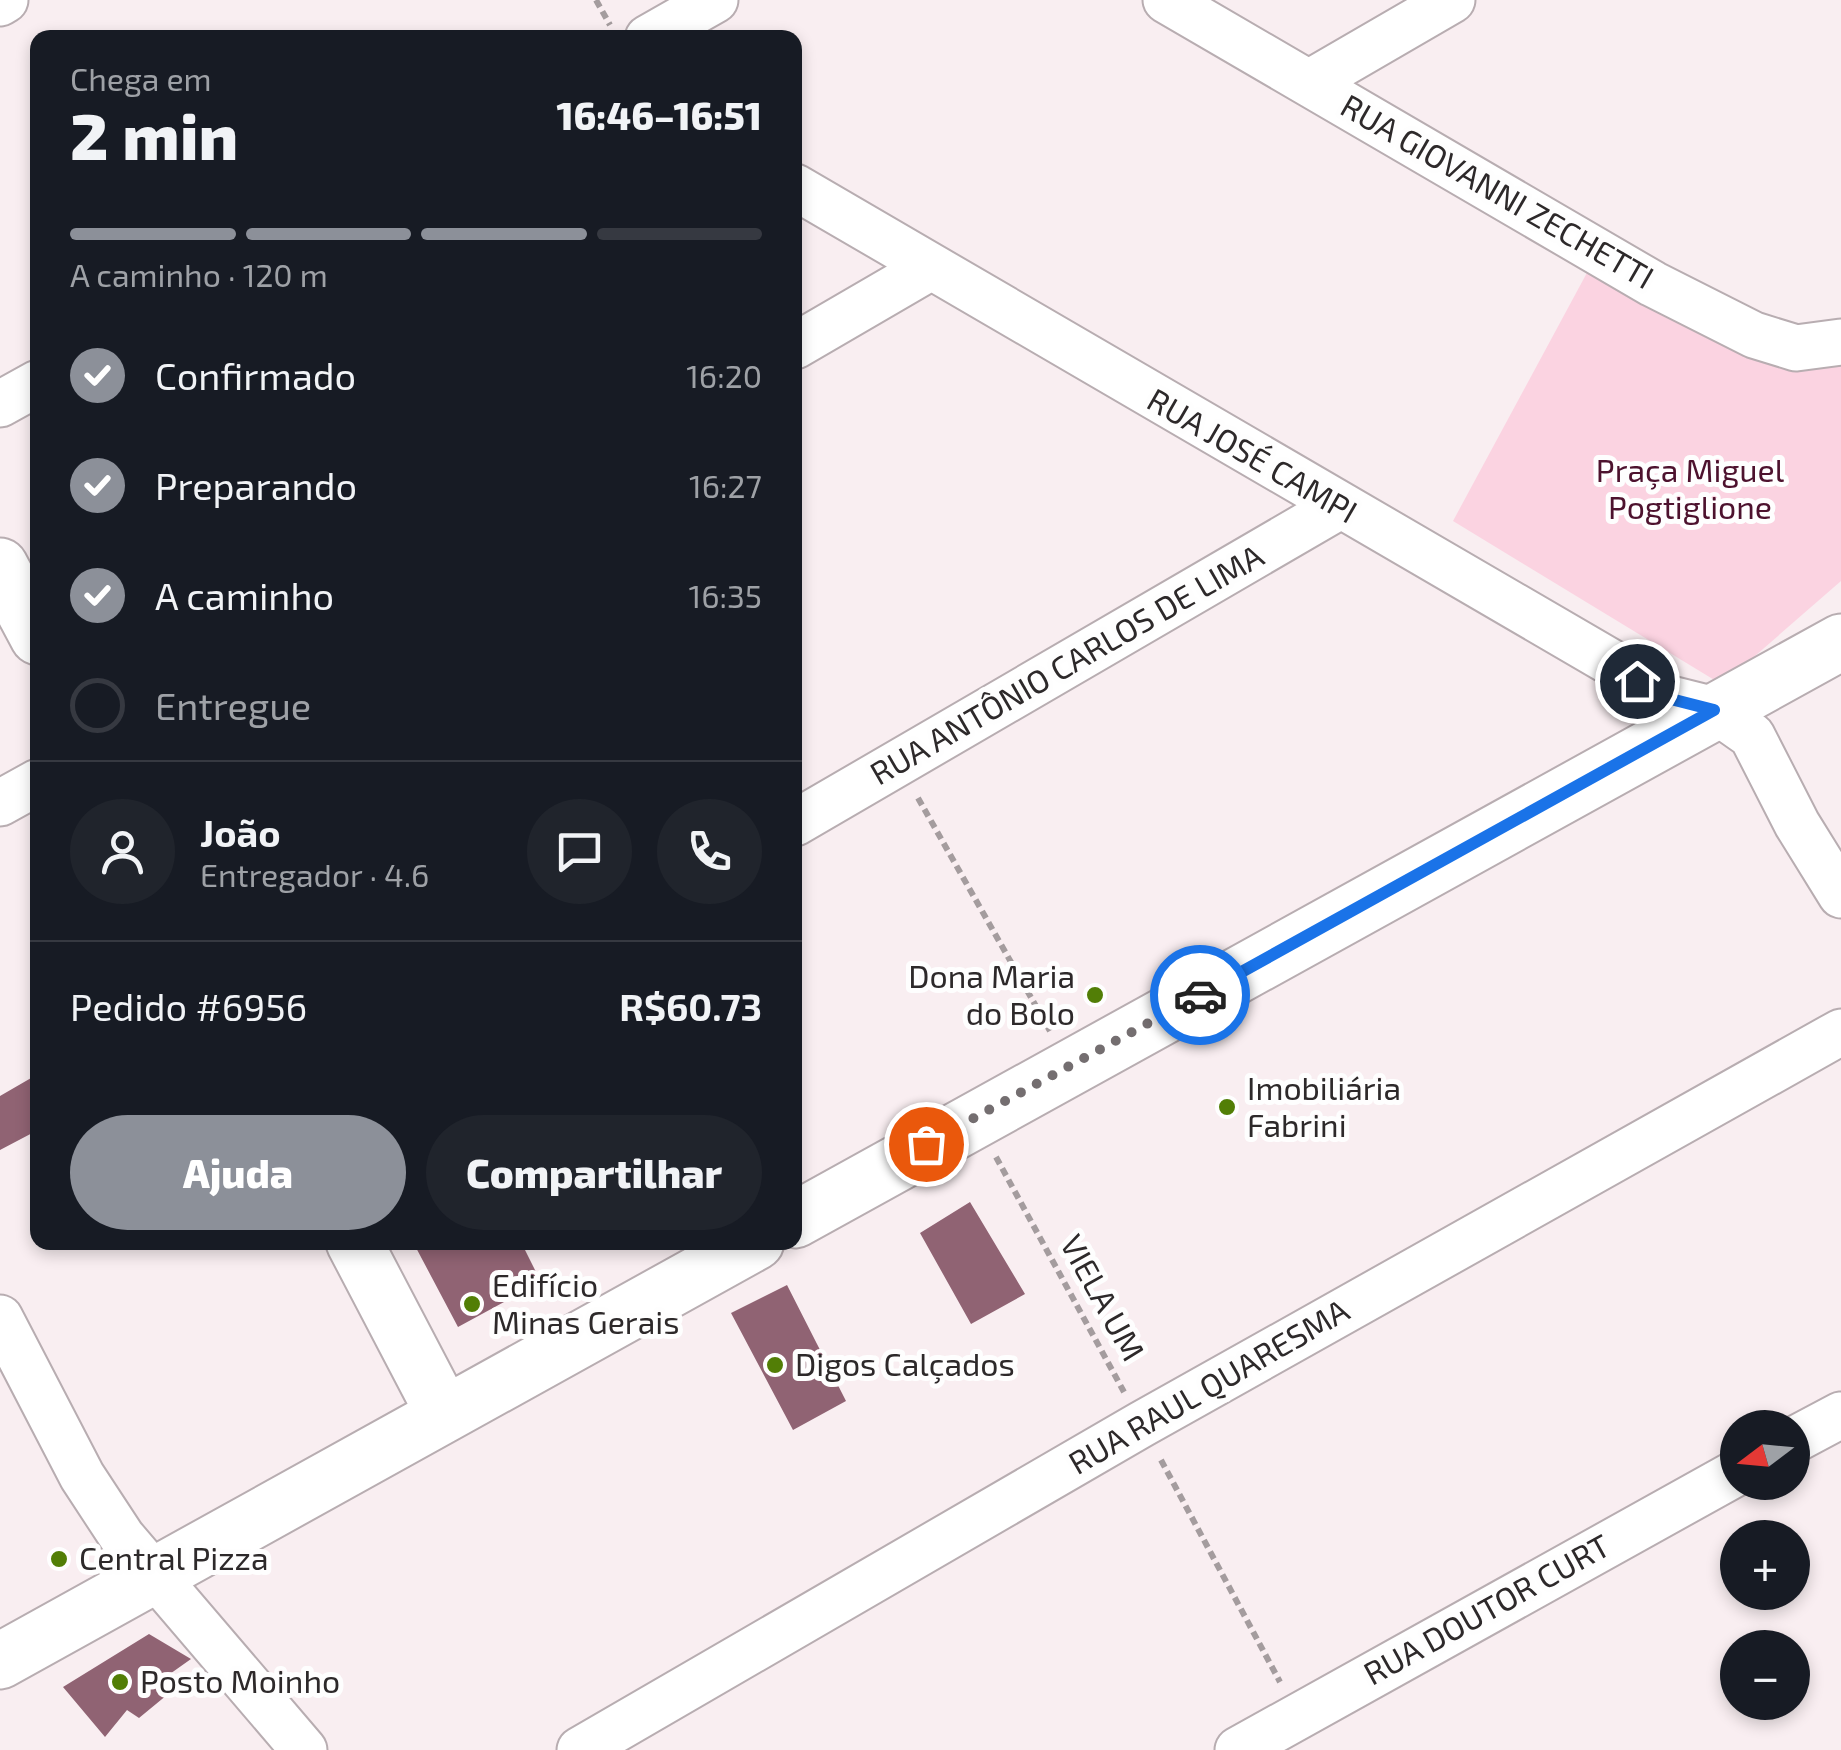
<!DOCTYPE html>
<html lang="pt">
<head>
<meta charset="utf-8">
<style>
  :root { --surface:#171b24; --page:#20242c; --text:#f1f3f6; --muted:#9ea1a6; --line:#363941; --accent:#8c9099 }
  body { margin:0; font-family:"Exo 2",sans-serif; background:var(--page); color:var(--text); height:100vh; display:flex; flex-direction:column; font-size:38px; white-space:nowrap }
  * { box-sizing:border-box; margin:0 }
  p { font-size:32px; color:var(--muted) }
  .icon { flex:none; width:55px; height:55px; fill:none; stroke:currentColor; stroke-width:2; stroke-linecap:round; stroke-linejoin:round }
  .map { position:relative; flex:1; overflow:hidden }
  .panel { position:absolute; left:30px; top:30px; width:772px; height:1220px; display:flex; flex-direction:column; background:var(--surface); border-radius:20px; box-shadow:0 5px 15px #0003 }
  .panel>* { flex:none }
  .needle { width:65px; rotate:254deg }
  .controls { position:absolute; left:1720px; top:1410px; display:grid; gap:20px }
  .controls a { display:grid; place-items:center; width:90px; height:90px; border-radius:50%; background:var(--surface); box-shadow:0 5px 15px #0003; font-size:50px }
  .pin { position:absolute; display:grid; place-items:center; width:85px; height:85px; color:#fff; margin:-42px; border:5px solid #fff; border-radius:50%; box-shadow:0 2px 10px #0007 }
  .courier { position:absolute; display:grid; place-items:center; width:100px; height:100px; margin:-50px; border:8px solid #1a73e8; border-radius:50%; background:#fff; color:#222; box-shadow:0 2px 12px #0007 }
  .overview em { font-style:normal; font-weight:800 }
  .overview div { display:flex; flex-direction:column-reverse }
  .overview { display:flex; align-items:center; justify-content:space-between; height:170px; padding:0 40px }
  h1 { font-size:65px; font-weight:800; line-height:75px }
  .bar { display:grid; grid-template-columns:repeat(4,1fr); gap:15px 10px; align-content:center; height:120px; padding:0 40px }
  .bar i { height:12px; border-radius:8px; background:var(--line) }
  .bar .current { background:var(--accent) }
  .bar p { grid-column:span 4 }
  .line { display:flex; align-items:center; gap:25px; padding:0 40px; border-top:2px solid var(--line) }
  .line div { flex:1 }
  .round { display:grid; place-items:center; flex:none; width:105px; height:105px; border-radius:52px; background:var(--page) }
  ol { padding:0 40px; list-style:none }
  li { display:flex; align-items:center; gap:30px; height:110px }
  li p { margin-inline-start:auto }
  li .icon { padding:10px; border-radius:50%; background:var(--accent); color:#fff; stroke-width:4 }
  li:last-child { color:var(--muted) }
  li i { width:55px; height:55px; border:5px solid var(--line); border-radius:50% }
  .cta { display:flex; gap:20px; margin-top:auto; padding:20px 40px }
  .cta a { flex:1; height:115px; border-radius:60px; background:var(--accent); color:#fff; font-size:40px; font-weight:800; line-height:115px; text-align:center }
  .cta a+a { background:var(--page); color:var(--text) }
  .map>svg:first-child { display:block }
  .green { fill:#fbd3e1 }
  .building { fill:#906373 }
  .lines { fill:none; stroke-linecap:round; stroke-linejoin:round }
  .street-casing { stroke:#b8adb1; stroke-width:49 }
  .secondary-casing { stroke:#b8adb1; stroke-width:59 }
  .path { stroke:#a49c9e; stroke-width:6; stroke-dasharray:8 5; stroke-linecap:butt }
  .street { stroke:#fff; stroke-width:45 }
  .secondary { stroke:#fff; stroke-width:55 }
  .done { stroke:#746e70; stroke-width:10; stroke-dasharray:0 18 }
  .route { stroke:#1a73e8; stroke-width:12 }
  .poi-dot { fill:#527e06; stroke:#fefefe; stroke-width:4 }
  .labels { text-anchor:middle; stroke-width:10; stroke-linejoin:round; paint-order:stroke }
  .street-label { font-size:32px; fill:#2d292a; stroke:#fefefe }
  .park-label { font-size:32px; fill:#4d122e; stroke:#fefefe }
  .poi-label { font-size:32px; fill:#2d292a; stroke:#fefefe; text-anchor:start }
</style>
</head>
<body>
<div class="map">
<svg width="1841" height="1750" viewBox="0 0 1841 1750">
  <rect width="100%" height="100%" fill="#f9eef1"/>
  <path class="green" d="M1589,269L1841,354V581L1748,662L1716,681L1453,521Z"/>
  <path class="building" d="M38,1074V1130L0,1150V1096Z
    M970,1202L1025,1294L971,1324L920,1233Z
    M413,1242H521L541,1282L458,1327Z
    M787,1285L846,1401L793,1430L731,1313Z
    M149,1634L191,1659L167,1676L173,1690L139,1718L127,1710L105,1737L63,1687Z"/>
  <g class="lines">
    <g class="street-casing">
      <path id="street" d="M1166,0L1653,284L1754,335L1796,348L1841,342
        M0,3L5,0
        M648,38L715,0
        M1309,83L1452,0
        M795,187L1619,667L1655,695L1715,710L1752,736L1797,824L1841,895
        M795,346L929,268
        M0,404L38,383
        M0,803L38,782
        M795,823L1338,507
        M0,1318L82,1476L122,1537L304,1750
        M1792,1441L1841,1415
        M580,1750L1142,1424L1841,1032
        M1238,1750L1738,1472"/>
    </g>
    <g class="secondary-casing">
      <path id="secondary" d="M0,566L38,637
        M795,1220L1841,642
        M354,1242L444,1414
        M0,1661L756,1242"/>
    </g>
    <path class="path" d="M596,0L610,25
      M918,798L1050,1031
      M996,1157L1124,1392
      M1161,1460L1280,1682"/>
    <use href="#street" class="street"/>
    <use href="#secondary" class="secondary"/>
  </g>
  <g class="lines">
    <path class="done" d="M926,1144L1200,995"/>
    <path class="route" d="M1200,995L1714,710L1655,695L1637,681"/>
  </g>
  <g class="poi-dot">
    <circle cx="1095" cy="995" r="10"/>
    <circle cx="1227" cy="1107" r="10"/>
    <circle cx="472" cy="1304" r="10"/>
    <circle cx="775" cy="1365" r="10"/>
    <circle cx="59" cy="1559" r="10"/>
    <circle cx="120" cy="1682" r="10"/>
  </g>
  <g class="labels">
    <g class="street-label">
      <text transform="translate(1497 192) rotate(30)" y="11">RUA GIOVANNI ZECHETTI</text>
      <text transform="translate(1252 456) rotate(30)" y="11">RUA JOSÉ CAMPI</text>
      <text transform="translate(1067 665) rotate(-30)" y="11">RUA ANTÔNIO CARLOS DE LIMA</text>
      <text transform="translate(1102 1298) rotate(61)" y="11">VIELA UM</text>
      <text transform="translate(1209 1387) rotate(-30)" y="11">RUA RAUL QUARESMA</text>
      <text transform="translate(1487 1610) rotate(-29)" y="11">RUA DOUTOR CURT</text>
    </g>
    <g class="park-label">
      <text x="1690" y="482">Praça Miguel<tspan x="1690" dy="37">Pogtiglione</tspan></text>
    </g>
    <g class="poi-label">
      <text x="1075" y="988" text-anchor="end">Dona Maria<tspan x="1075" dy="37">do Bolo</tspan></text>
      <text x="1247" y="1100">Imobiliária<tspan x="1247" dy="37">Fabrini</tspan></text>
      <text x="492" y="1297">Edifício<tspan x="492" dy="37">Minas Gerais</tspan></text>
      <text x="795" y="1376">Digos Calçados</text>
      <text x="79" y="1570">Central Pizza</text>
      <text x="140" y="1693">Posto Moinho</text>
    </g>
  </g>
</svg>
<div class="controls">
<a><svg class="needle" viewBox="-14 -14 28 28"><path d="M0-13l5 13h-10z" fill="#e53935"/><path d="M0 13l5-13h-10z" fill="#9ea1a6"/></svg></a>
<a>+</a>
<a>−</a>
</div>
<div class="pin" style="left:926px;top:1144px;background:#ea580c"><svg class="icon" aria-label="bag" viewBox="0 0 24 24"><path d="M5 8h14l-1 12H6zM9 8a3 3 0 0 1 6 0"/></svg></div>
<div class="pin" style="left:1637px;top:681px;background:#1f2937"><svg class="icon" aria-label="home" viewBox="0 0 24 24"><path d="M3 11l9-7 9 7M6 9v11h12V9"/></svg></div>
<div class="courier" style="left:1200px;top:995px"><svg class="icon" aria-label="car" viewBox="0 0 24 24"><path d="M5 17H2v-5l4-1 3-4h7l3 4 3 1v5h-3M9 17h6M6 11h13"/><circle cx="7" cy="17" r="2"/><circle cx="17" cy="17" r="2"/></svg></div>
<section class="panel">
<div class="overview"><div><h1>2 min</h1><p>Chega em</p></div><em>16:46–16:51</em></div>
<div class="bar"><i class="current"></i><i class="current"></i><i class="current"></i><i></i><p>A caminho · 120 m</p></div>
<ol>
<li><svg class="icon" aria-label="check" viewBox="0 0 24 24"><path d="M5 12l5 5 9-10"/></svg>Confirmado<p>16:20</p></li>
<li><svg class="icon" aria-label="check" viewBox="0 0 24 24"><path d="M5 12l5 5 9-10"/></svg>Preparando<p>16:27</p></li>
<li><svg class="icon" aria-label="check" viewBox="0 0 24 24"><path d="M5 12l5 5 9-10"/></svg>A caminho<p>16:35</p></li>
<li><i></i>Entregue</li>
</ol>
<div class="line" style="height:180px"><a class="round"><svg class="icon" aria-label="person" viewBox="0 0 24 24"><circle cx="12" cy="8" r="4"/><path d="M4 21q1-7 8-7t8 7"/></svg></a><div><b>João</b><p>Entregador · 4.6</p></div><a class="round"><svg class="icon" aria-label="chat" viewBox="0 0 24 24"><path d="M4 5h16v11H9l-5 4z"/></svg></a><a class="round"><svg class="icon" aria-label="phone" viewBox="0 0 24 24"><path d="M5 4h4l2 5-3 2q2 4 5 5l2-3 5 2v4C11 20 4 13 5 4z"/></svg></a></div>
<div class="line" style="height:130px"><div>Pedido #6956</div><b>R$60.73</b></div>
<div class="cta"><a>Ajuda</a><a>Compartilhar</a></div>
</section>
</div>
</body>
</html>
